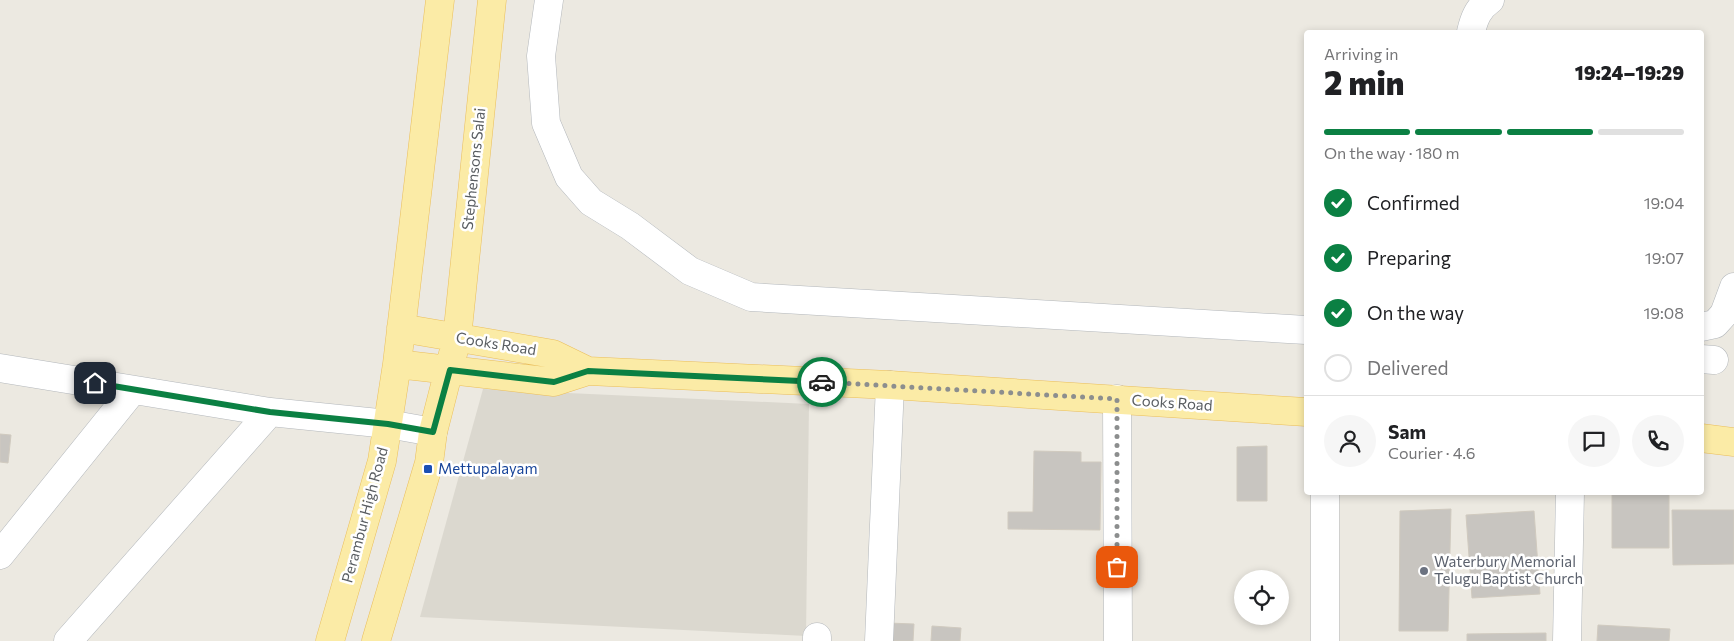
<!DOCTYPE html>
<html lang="en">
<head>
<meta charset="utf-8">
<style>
  :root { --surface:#fff; --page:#f6f6f6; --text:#202124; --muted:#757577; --line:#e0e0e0; --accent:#0b8043 }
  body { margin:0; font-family:Commissioner,sans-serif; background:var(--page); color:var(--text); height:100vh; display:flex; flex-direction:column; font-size:19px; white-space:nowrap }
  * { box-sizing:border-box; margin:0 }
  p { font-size:16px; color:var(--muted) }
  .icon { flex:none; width:28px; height:28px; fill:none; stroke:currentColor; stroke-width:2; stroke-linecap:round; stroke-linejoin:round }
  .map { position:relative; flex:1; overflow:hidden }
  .panel { position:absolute; left:1304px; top:30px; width:400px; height:465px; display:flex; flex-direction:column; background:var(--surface); border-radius:5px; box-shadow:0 2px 8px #0003 }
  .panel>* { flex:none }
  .buttons { position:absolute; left:1234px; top:570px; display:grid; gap:10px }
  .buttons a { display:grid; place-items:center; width:55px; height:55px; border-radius:50%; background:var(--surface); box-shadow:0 2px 8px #0003; font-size:25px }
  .pin { position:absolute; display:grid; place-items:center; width:42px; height:42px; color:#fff; margin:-21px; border-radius:10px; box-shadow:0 2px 8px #0006 }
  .courier { position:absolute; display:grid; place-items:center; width:50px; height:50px; margin:-25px; border:4px solid #0b8043; border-radius:50%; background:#fff; color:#222; box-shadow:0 1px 6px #0007 }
  .overview em { font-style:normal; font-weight:800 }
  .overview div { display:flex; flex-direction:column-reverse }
  .overview { display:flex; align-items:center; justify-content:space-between; height:85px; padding:0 20px }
  h1 { font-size:32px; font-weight:800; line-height:38px }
  .bar { display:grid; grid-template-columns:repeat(4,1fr); gap:8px 5px; align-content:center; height:60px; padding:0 20px }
  .bar i { height:6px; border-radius:4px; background:var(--line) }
  .bar .selected { background:var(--accent) }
  .bar p { grid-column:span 4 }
  .line { display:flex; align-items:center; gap:12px; padding:0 20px; border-top:1px solid var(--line) }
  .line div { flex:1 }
  .round { display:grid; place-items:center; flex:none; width:52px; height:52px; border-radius:26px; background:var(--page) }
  ol { padding:0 20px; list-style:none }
  li { display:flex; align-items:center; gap:15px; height:55px }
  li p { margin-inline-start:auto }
  li .icon { padding:5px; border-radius:50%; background:var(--accent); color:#fff; stroke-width:4 }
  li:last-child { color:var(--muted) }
  li i { width:28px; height:28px; border:2px solid var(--line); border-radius:50% }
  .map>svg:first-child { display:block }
  .education { fill:#dbd8cf }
  .building { fill:#c8c5c0; stroke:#d0cabf }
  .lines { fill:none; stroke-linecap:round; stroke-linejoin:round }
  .minor-casing { stroke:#b3b7bb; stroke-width:29 }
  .major-casing { stroke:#eabe5b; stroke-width:29 }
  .minor { stroke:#fff; stroke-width:28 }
  .major { stroke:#fbeba6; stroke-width:28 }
  .done { stroke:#8c8e8e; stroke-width:5; stroke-dasharray:0 9 }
  .route { stroke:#0b8043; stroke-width:6 }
  .transit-dot { fill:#1a4fb4; stroke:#fff; stroke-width:2 }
  .worship-dot { fill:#6b7280; stroke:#fff; stroke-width:2 }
  .labels { text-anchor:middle; stroke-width:5; stroke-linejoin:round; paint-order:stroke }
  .street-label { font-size:15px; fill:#595d61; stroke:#fff }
  .transit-label { font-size:15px; fill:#164399; stroke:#fff; text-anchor:start }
  .worship-label { font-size:15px; fill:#5b616d; stroke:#fff; text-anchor:start }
</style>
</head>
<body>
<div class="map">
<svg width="1734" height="641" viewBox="0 0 1734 641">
  <rect width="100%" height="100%" fill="#ece9e1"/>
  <path class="education" d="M483,389L809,404L806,636L420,617Z"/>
  <path class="building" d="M0,434L11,435L8,463L0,462Z
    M1267,446V501H1237V447Z
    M1034,451L1081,452V462H1101L1100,530L1008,529V512H1033Z
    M1612,492H1669V548H1612Z
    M1451,509L1448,631H1399L1400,511Z
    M1672,510H1734V564L1673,565Z
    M1534,511L1540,594L1472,598L1466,515Z
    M888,623L914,624L913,641H887Z
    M1598,625L1670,629L1669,641H1597Z
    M932,626L961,628L960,641H931Z
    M1546,633V641H1467V634Z"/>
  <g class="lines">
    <g class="minor-casing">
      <path id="minor" d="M549,0L541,56L546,123L569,177L591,202L630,226L690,271L751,297L1306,330
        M1471,32C1474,19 1478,8 1490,0
        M1701,327L1715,324L1724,314L1734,287
        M1701,359L1714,360
        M0,368L270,412L388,424L433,432
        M1117,399L1118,641
        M1325,492V641
        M0,555L133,390
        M68,641L270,412
        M817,641V637
        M879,641L890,385
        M1567,641L1570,492"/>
    </g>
    <g class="major-casing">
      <path id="major" d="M401,328L553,354L588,371
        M397,364L554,382L588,371L890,385L1306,412
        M1701,438L1734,442
        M330,641L382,461L397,364L440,0
        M376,641L429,463L433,432L457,338L492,0"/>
    </g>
    <use href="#minor" class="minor"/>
    <use href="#major" class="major"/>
  </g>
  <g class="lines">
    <path class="done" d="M822,382L1117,399V567"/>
    <path class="route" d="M95,383L270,412L388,424L433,432L450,370L554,382L588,371L822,382"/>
  </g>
  <rect class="transit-dot" x="423" y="464" width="10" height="10" rx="2.5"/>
  <circle class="worship-dot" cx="1424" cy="571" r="5"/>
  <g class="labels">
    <g class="street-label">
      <text transform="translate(474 169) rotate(-84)" y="5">Stephensons Salai</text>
      <text transform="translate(496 344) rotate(9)" y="5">Cooks Road</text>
      <text transform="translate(1172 403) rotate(4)" y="5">Cooks Road</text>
      <text transform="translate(365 515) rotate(-75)" y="5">Perambur High Road</text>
    </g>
    <g class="transit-label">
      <text x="438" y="474">Mettupalayam</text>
    </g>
    <g class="worship-label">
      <text x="1434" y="567">Waterbury Memorial<tspan x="1434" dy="17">Telugu Baptist Church</tspan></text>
    </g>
  </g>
</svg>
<div class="buttons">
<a><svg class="icon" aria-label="locate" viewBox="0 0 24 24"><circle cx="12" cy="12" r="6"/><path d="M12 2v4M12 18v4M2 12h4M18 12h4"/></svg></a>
</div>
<div class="pin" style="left:1117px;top:567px;background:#ea580c"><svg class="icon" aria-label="bag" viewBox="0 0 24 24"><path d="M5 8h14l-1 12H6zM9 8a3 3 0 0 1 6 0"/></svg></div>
<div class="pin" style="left:95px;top:383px;background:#1f2937"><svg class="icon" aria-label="home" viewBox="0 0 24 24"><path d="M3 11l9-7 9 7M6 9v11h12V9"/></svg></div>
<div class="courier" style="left:822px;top:382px"><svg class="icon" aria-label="car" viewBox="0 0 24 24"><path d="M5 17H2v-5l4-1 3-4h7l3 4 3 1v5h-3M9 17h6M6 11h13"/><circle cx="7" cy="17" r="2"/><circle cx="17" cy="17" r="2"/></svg></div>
<section class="panel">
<div class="overview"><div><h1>2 min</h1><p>Arriving in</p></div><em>19:24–19:29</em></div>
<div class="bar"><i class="selected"></i><i class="selected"></i><i class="selected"></i><i></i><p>On the way · 180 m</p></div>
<ol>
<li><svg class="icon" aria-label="check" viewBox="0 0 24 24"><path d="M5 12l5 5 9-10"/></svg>Confirmed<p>19:04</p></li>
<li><svg class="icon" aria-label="check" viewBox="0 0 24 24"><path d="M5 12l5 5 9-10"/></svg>Preparing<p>19:07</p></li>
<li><svg class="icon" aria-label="check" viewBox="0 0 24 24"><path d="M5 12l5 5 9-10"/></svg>On the way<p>19:08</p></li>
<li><i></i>Delivered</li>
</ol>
<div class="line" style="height:90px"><a class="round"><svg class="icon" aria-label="person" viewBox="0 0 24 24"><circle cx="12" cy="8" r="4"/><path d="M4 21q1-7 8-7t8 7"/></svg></a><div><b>Sam</b><p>Courier · 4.6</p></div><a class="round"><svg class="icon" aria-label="chat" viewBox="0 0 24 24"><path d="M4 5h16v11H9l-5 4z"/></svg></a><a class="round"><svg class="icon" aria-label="phone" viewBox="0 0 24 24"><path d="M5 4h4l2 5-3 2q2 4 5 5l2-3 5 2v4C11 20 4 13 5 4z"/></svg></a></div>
</section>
</div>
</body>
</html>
